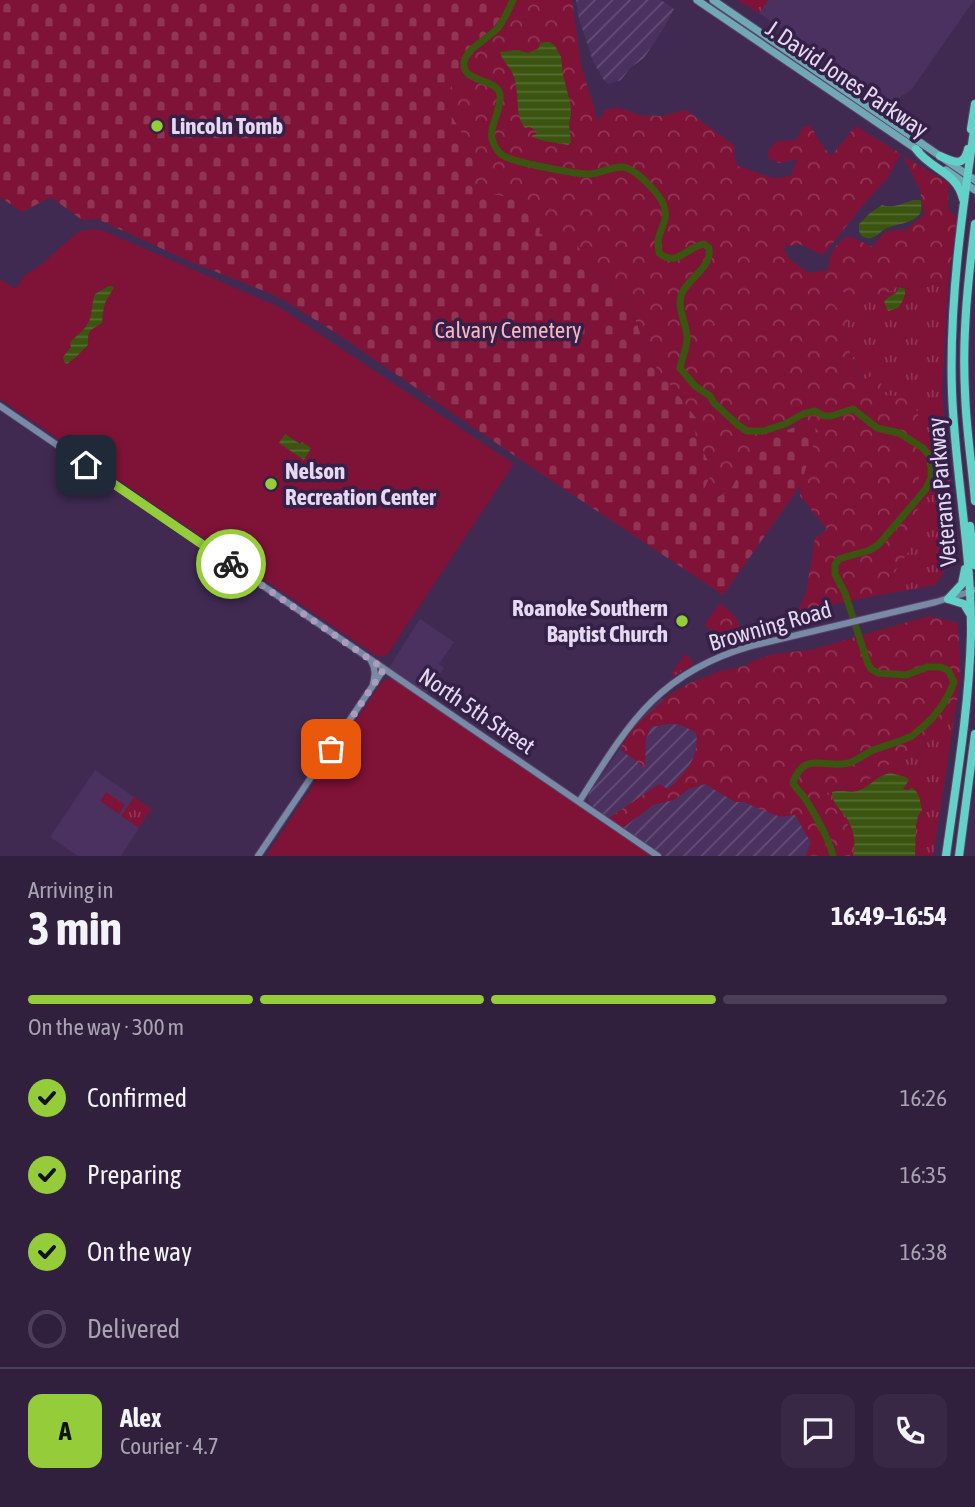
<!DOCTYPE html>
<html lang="en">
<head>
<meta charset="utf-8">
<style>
  :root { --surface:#30203e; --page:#382845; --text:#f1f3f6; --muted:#a8a3b0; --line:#4b3e58; --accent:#95cc3a }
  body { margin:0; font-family:"Asap Condensed",sans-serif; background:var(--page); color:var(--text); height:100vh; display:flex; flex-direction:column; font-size:26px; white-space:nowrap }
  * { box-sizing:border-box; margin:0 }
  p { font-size:23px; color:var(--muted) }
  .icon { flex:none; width:38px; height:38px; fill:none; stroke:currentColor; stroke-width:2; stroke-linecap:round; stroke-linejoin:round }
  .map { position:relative; height:856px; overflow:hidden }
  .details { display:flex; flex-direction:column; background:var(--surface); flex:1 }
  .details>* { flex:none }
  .pin { position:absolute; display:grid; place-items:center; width:60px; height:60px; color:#fff; margin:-30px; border-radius:14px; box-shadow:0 4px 10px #0006 }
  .courier { position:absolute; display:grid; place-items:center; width:70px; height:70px; margin:-35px; border:5px solid #95cc3a; border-radius:50%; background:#fff; color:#222; box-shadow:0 2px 9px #0007 }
  .head em { font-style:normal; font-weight:700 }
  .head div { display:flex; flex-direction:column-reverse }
  .head { display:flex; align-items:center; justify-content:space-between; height:119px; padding:0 28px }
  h1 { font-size:46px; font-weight:700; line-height:52px }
  .bar { display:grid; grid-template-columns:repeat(4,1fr); gap:10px 7px; align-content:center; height:84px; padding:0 28px }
  .bar i { height:9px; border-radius:5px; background:var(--line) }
  .bar .current { background:var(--accent) }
  .bar p { grid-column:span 4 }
  .line { display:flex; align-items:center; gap:18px; padding:0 28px; border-top:2px solid var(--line) }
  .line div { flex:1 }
  .round { display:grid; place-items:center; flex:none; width:74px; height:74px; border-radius:14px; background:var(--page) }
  ol { padding:0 28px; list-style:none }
  li { display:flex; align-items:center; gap:21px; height:77px }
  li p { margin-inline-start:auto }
  li .icon { padding:7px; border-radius:50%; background:var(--accent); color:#111; stroke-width:4 }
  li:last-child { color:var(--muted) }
  li i { width:38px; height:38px; border:4px solid var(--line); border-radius:50% }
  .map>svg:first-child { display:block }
  .built { fill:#4a315f }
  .industrial { fill:url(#industrial-furrows) }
  .grass { fill:url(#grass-tufts) }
  .forest { fill:url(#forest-crowns) }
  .cemetery { fill:url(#cemetery-stones) }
  .park { fill:#7f1337 }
  .water { fill:url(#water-rules) }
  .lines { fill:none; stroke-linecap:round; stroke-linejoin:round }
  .river { stroke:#3b5410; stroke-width:7 }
  .secondary-casing { stroke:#584568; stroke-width:8 }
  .primary-casing { stroke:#584568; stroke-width:9 }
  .highway-casing { stroke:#584568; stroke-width:10 }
  .secondary { stroke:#798aa7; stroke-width:6 }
  .primary { stroke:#70a9b5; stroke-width:7 }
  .highway { stroke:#63d1c8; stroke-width:8 }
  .done { stroke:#ab9cba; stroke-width:7; stroke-dasharray:0 12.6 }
  .route { stroke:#95cc3a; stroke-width:9 }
  .poi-dot { fill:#95cc3a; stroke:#352047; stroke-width:2.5 }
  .labels { text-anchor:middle; stroke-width:7; stroke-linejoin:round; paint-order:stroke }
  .street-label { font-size:23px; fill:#e5d9f2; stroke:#352047 }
  .poi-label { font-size:23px; font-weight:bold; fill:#e5d9f2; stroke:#352047; text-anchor:start }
  .park-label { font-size:23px; fill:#f7b6c0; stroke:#352047 }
</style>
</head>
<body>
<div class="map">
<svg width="975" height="856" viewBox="0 0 975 856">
  <defs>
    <pattern id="industrial-furrows" width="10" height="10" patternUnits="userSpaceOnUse" patternTransform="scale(1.75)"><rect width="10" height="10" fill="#4a315f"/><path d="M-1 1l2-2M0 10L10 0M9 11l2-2" fill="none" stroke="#644e76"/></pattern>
    <pattern id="grass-tufts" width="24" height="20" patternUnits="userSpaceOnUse" patternTransform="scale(1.75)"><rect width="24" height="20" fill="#7f1337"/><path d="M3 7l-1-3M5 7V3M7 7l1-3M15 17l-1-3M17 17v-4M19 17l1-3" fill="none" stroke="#913554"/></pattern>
    <pattern id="forest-crowns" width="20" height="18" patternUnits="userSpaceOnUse" patternTransform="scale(1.75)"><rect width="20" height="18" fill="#7f1337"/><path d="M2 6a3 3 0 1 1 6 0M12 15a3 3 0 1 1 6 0" fill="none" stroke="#913554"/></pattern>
    <pattern id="cemetery-stones" width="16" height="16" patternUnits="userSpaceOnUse" patternTransform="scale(1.75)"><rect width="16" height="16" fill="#7f1337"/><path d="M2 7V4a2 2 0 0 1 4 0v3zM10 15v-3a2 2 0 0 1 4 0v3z" fill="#913554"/></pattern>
    <pattern id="water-rules" width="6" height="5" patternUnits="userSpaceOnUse" patternTransform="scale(1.75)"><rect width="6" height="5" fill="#3b5410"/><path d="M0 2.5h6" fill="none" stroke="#576c33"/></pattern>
  </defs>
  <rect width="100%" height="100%" fill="#402a52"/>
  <path class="built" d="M768,0H974L912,89L898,99L888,101L864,87L759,13Z
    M420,619L454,642L439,664L444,668L426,694L388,669Z
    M95,770L151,809L121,856H78L50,837Z"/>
  <path class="industrial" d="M576,0H661L674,9L665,26L644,58L630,68L621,80L608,84L603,79L593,61L579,19Z
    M662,698L710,731L803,810L825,856H663L592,806L588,800L589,793L640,720Z"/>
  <path class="grass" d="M737,0H768L759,13Z
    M903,282L948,284L942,391L945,434L958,551L935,585L874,596L907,554L880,395L864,381L847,346L848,319L832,303L827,295L838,290L860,298L878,300Z
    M685,654L692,660L693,664L672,677V673Z
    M955,713L933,856H850V850L826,792L828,787L865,782L891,763L909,756L943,730Z
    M134,797L151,809L139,828L121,816Z"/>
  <path class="forest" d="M459,0H572L581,65L598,121L605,110L617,107L639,115L662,116L686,110L735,146L734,157L738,166L773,178L791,176L797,159L779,163L768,158L769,149L777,141L796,140L803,127L811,126L819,141L831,156L856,126L901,154L888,178L868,199L823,255L799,244L783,247L788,258L809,273L828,270C829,255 834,243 849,236L873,247L884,232L907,229L924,215L920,190L903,156L949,183L948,209L957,218L948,284L903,282L878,300L860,298L838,290L827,295L832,303L848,319L847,346L863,380L875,374L882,378L880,395L905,396L918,412L919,477L917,533L907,554L874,596L797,612L806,593L815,538L827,529L800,496V486L818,430L797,425L778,433L761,435L730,491L713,499L703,491L713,470L695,437L696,418L648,357L632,309L623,296L592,275L574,239L557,243L539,233L517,199L475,191L472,150L434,87Z
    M720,603C729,611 742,620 740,633C726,646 717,634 704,625Z
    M929,616L958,623L961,678L955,712L943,730L909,756L891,763L865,782L828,787L826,792L847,823L852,835L850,856H805L811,843L795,815L781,817L759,809L744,802H735L705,784L689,789L674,800L653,805L623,828L609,818L659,784L668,789C685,773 700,758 696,733C688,728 681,724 671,724C664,724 660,727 652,726L646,739L645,768L621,750L622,745L635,726L669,695L690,683L720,671L748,665L752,661L774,654L811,650Z"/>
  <path class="cemetery" d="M0,0H513L442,100L472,150L475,190L517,199L542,217L539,233L557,243L574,238L592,275L623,296L632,309L648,357L696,418L695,437L713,470L703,491L713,499L730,491L760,435L778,433L810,422L818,431L800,486L723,595L528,465L339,335L284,300L264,291L189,261L97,219L82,220L51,197L22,212L0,197Z"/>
  <path class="park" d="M95,229L106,232L279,307L514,464L387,655L380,657L375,655L0,399V279L15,289L25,275L41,265L72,237L81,231Z
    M390,679L402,684L653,856H266L381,683L385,680Z
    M106,792L125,805L119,814L100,801Z"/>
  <path class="water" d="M545,42H550L555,46L561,57L563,75L570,102L571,113L569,125L571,142L568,145C559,143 538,141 531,136L537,134L536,131L530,127L525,128C514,113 520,95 514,77C511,67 502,61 500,52L518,50L528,53L539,48L540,43Z
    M913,200H921C921,206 923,212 918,216C909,224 897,224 887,228C880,231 875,240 867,238C862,237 861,235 859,231V224L870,213L882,205C892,209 904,203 913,200Z
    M109,286H112L114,288C103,304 104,305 102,323C89,332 88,328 88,345L76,357L67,364L64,362L63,357L71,347L70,343C75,336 83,332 87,325C93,316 91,304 95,294Z
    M899,287L905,289C906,295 902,303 898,308L888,311L884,302L887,298L896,293Z
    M285,434L300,444L302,442L311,448L304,460L279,443Z
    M890,773L906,777L909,780L903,789L908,790L912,788C921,794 919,800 922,810L918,816L916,826L915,856H853C856,842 854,829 846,817C840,809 832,803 832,792C842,789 852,794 860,790C872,785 876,776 890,773Z"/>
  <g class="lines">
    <path class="river" d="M513,0C509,9 504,20 498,28C489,38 467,48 464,62C461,83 498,78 500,95C502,111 487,128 493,142C495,147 498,152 502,155C511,162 580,175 591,174C602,173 616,164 627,168C639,173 660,194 664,206C669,222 659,229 658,242C658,245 659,249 659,253C677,268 686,247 704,244L709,248C712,268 689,277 682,293C676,307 686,322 687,336C688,346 682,357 680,368L695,386L710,396L714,403L738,425L747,431H763L785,424L803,414L815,411L824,416H831L853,409L877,428L899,433L923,448L931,458V478L925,490L885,537L878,545L870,550L839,559L835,565V574L845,593L868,664L871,669L878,673L893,674L906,675L927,667H940L948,670L954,682C947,701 938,714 923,727C918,730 914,735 910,737C898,742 885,746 873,750C865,754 857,760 849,763C825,769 804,750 793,783C796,789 800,792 804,797C813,810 830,841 833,856"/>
    <g class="secondary-casing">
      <path id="secondary" d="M0,406L658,856
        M371,661C376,669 375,675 373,684
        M579,802C628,725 657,673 751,646L936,602L975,590
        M258,856L384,669"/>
    </g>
    <g class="primary-casing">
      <path id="primary" d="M697,0L919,151
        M713,0L975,180
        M946,170L975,190"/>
    </g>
    <g class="highway-casing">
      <path id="highway" d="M971,129L975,104
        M916,149C931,170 957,172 963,199
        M940,156C953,162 964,168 968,149
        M975,224C968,280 962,336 965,392C966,429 972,465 975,501
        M970,526L975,565
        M948,599L962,584L965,569
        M948,599L964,604L970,614
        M946,856C956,783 969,709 971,635C972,554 955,474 952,392C949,304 962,211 975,124
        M959,856L975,734"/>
    </g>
    <use href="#secondary" class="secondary"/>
    <use href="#primary" class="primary"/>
    <use href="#highway" class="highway"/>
  </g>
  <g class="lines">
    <path class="done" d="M231,564L384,669L331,749"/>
    <path class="route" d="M86,465L231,564"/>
  </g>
  <g class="poi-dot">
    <circle cx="157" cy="126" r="7"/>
    <circle cx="271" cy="484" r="7"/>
    <circle cx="682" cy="621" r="7"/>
  </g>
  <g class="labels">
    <g class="street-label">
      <text transform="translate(847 79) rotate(34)" y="8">J. David Jones Parkway</text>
      <text transform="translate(942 492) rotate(-95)" y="8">Veterans Parkway</text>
      <text transform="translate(770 626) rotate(-16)" y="8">Browning Road</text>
      <text transform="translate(477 711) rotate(34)" y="8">North 5th Street</text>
    </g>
    <g class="poi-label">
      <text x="171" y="134">Lincoln Tomb</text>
      <text x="285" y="479">Nelson<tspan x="285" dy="26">Recreation Center</tspan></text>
      <text x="668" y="616" text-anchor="end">Roanoke Southern<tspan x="668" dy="26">Baptist Church</tspan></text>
    </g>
    <g class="park-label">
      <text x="508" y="338">Calvary Cemetery</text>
    </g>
  </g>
</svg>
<div class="pin" style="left:331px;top:749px;background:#ea580c"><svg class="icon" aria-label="bag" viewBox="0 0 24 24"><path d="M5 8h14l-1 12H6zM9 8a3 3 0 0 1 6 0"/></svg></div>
<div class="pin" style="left:86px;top:465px;background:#1f2937"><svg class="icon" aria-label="home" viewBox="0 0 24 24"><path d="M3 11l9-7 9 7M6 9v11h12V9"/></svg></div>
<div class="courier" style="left:231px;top:564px"><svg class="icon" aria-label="bike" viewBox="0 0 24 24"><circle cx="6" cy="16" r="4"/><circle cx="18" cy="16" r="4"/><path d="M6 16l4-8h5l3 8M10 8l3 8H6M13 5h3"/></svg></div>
</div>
<section class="details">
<div class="head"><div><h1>3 min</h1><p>Arriving in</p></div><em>16:49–16:54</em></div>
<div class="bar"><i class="current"></i><i class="current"></i><i class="current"></i><i></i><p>On the way · 300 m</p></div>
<ol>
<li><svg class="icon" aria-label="check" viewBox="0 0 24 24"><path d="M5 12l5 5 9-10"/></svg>Confirmed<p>16:26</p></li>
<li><svg class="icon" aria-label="check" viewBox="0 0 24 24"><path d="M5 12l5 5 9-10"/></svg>Preparing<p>16:35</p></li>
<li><svg class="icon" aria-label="check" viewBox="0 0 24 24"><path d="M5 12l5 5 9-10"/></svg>On the way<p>16:38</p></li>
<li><i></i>Delivered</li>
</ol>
<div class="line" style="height:126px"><b class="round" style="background:var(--accent);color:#111">A</b><div><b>Alex</b><p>Courier · 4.7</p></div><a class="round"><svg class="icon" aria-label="chat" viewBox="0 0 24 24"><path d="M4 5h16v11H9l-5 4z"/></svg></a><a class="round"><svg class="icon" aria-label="phone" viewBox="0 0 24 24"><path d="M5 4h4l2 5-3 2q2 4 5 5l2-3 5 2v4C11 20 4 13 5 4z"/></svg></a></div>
</section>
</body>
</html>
